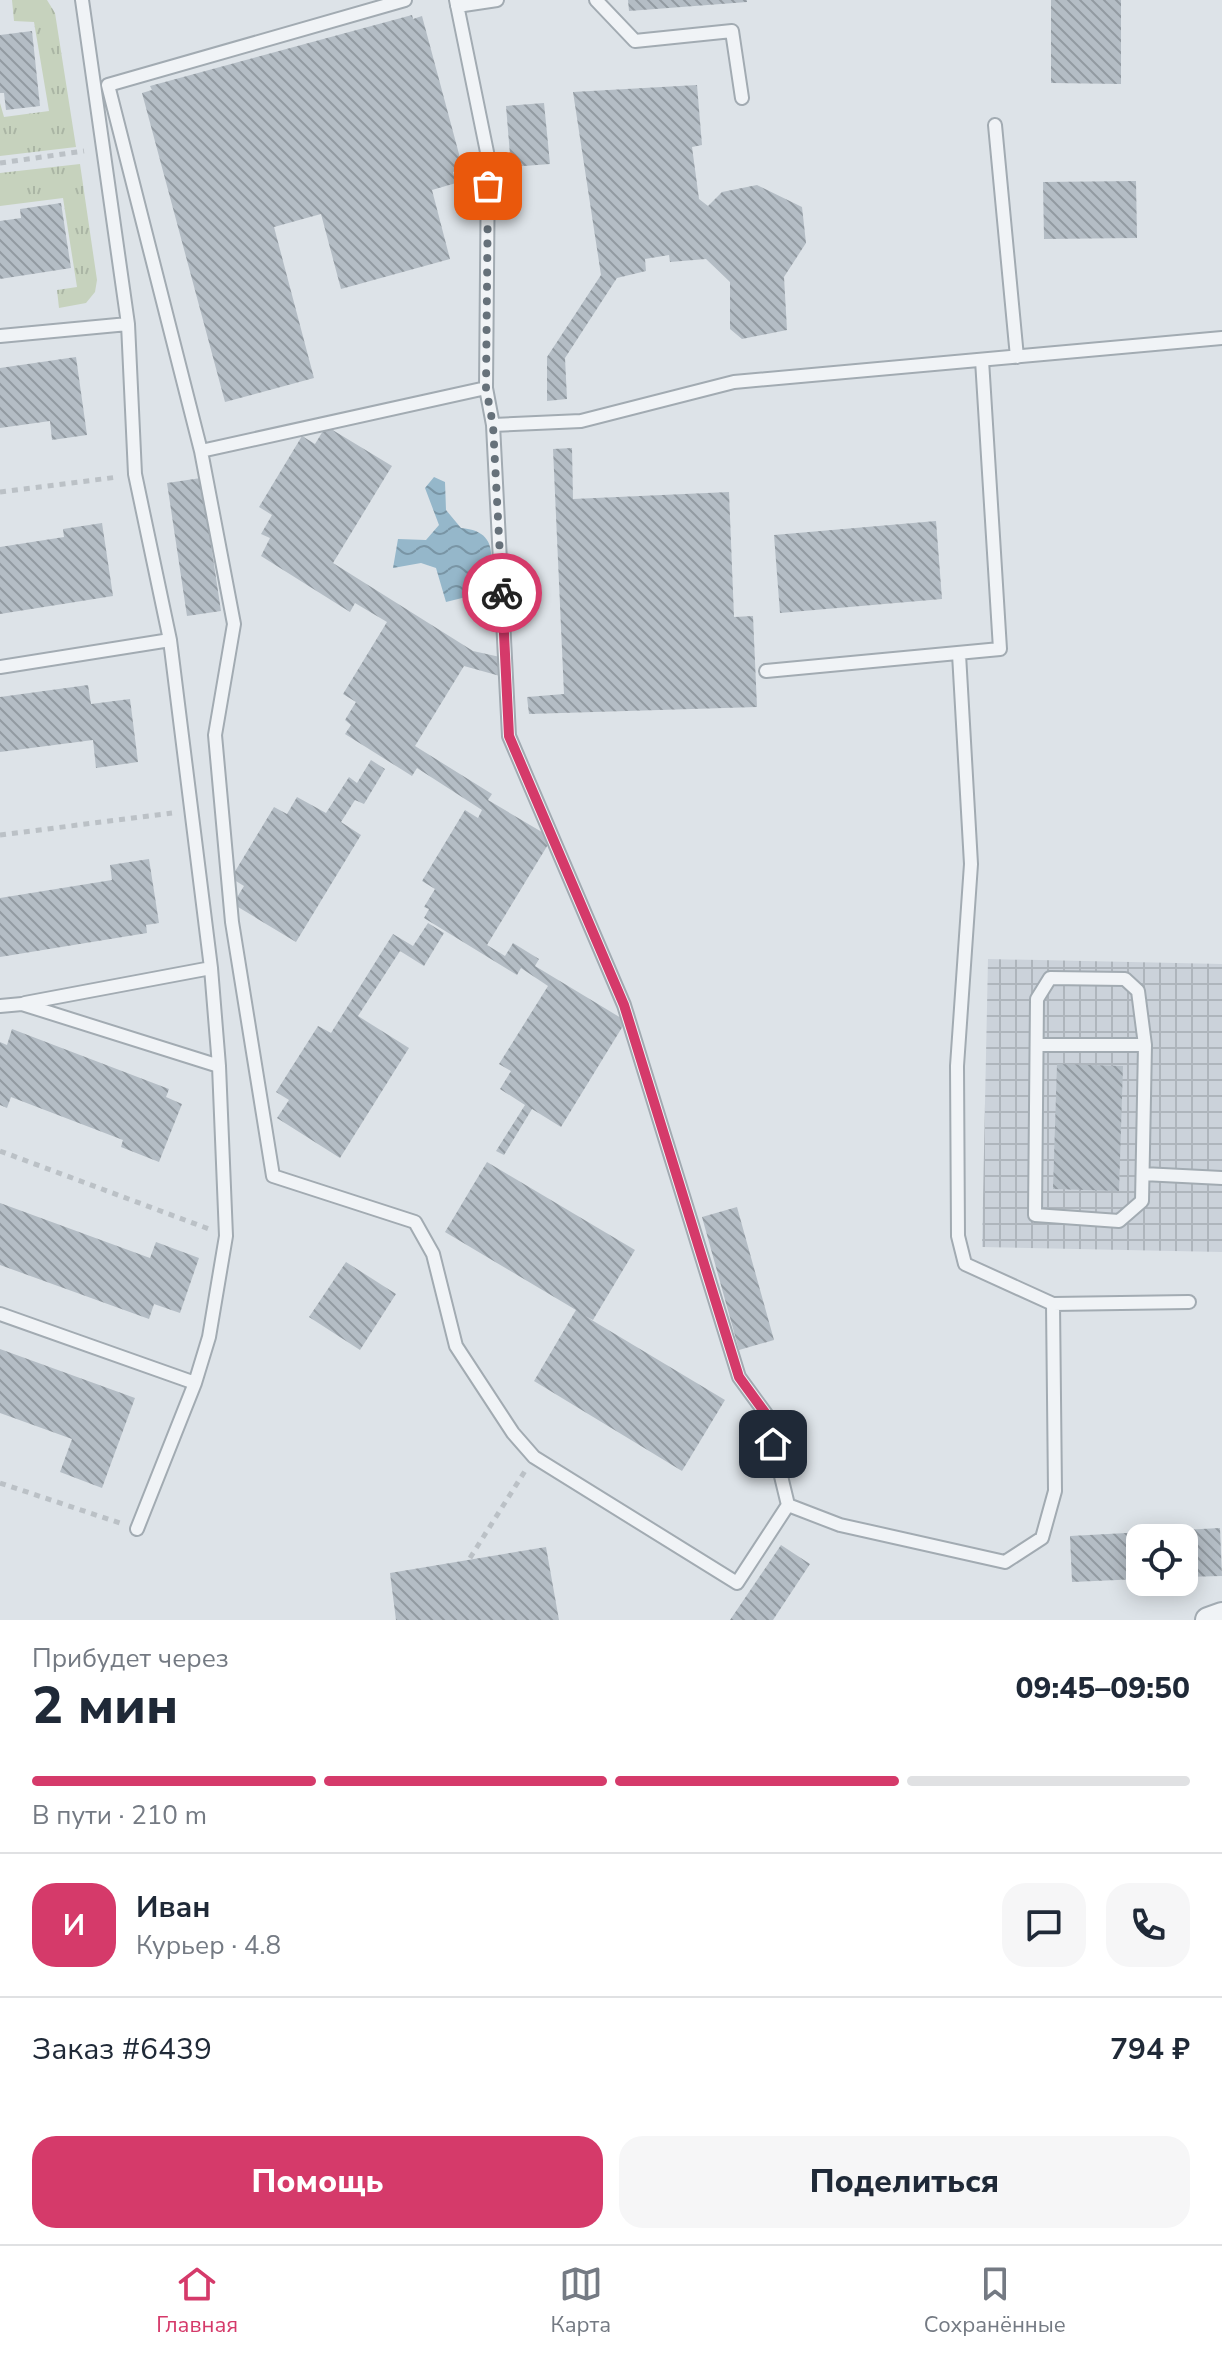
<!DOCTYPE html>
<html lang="ru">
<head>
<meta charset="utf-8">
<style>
  :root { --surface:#fff; --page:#f6f6f7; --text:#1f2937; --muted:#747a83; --line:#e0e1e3; --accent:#d53a6a }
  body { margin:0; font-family:"Nunito Sans",sans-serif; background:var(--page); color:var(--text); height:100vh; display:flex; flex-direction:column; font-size:30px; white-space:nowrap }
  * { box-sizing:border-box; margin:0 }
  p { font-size:26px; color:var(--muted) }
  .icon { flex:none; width:44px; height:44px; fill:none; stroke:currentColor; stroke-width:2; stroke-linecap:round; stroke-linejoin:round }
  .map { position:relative; height:1620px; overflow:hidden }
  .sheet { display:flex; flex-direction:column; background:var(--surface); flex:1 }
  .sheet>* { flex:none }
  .controls { position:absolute; left:1126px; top:1524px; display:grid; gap:16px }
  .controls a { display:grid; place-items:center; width:72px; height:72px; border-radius:16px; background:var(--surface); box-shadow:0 4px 20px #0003; font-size:40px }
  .pin { position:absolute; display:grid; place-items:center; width:68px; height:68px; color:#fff; margin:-34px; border-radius:16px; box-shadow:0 4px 12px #0006 }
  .courier { position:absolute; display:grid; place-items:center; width:80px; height:80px; margin:-40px; border:6px solid #d53a6a; border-radius:50%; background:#fff; color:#222; box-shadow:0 2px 10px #0007 }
  .summary em { font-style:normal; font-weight:800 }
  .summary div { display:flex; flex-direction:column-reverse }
  .summary { display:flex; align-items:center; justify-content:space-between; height:136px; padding:0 32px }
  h1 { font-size:52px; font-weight:800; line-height:60px }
  .bar { display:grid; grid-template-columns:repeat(4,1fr); gap:12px 8px; align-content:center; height:96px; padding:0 32px }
  .bar i { height:10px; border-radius:6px; background:var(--line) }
  .bar .current { background:var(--accent) }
  .bar p { grid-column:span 4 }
  .line { display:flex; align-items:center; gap:20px; padding:0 32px; border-top:2px solid var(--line) }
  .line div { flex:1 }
  .round { display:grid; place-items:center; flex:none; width:84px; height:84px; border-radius:24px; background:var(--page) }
  .cta { display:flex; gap:16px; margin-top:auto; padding:16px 32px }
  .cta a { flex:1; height:92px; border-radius:24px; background:var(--accent); color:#fff; font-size:32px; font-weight:800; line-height:92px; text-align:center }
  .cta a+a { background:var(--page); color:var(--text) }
  .dock { display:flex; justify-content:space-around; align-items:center; height:112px; border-top:2px solid var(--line); background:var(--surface); font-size:22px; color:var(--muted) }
  .dock a { display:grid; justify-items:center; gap:4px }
  .dock .current { color:var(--accent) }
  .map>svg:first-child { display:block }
  .industrial { fill:url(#industrial-grid) }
  .grass { fill:url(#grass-tufts) }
  .water { fill:url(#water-waves) }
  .building { fill:url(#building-back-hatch) }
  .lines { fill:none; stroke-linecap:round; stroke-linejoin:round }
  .service-casing { stroke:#a2abb2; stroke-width:16 }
  .minor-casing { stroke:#a2abb2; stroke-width:28 }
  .path { stroke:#bbc1c6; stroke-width:5; stroke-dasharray:6 6; stroke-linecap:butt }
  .service { stroke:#f0f3f6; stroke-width:12 }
  .minor { stroke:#f0f3f6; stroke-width:24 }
  .done { stroke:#66717a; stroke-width:8; stroke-dasharray:0 14.4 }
  .route { stroke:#d53a6a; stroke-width:10 }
</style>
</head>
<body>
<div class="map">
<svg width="1222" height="1620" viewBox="0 0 1222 1620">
  <defs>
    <pattern id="industrial-grid" width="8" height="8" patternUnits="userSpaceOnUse" patternTransform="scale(2)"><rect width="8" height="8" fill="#cbd2da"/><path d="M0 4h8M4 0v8" fill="none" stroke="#aeb5bc"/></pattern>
    <pattern id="grass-tufts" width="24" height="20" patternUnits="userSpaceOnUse" patternTransform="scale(2)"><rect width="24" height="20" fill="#c6d2bd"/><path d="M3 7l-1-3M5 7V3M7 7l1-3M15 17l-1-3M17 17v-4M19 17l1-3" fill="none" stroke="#aab5a4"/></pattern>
    <pattern id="water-waves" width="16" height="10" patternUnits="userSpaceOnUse" patternTransform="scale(2)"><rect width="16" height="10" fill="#95b7ca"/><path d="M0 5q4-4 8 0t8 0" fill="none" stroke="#7995a5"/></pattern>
    <pattern id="building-back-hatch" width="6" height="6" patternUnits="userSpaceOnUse" patternTransform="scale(2)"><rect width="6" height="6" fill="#b4bdc5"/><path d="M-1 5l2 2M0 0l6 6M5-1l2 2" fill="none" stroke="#929aa1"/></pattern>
  </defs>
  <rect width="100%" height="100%" fill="#dde3e8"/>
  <path class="industrial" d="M988,959L1222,964V1252L982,1247Z"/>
  <path class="grass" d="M12,0H47L55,13L76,147L0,156V103L4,117L49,111L34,22L14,21Z
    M80,164L97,280L95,292L86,303L59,308L57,290L77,287L63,198L0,206V173Z"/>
  <path class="water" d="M434,477L445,482L446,510L461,528C501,531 492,562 486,592L446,602L436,568L421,563L393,568L398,539L426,540L439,525L425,488Z"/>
  <path class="building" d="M628,0H747V2L629,11Z
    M1051,0H1121V84L1051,83Z
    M412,15L413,19L422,16L463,169L453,172L456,183L432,190L450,259L341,289L321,214L274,227L314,378L225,402L142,93L152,90L150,86Z
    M32,31L40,106L6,110L4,93H0V35Z
    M697,85L702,145L692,147L699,199L708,206L722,192L757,185L802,207L806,243L784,277L787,330L742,339L730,329V282L706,259L670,262L669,255L645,259L646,271L617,278L565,358L567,399L547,401V357L601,275L573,92Z
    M544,103L550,164L511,167L506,106Z
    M1136,181L1137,238L1044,239L1043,182Z
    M61,203L71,268L0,279V221L21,218L20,209Z
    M76,357L87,435L52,440L50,421L0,428V368Z
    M326,426L392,466L333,563L473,651L500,657V676L464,666L415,746L492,794L488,800L552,838L487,945L505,956L513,943L539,959L535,966L626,1021L561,1127L532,1109L504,1155L496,1151L525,1105L500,1089L511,1071L499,1064L548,986L521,968L517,975L424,918L429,909L424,907L435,889L422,881L465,810L478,818L482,810L417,768L412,776L345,734L351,725L345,720L356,702L343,694L387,622L355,603L350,612L261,556L270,538L261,534L272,515L259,507L302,436L315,444Z
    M572,448L573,499L729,492L734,617L753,616L757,707L529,714L527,697L564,694L553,449Z
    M201,478L221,611L187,616L167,483Z
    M936,521L942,599L780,613L774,535Z
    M102,523L113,596L0,614V547L64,537L63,529Z
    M88,685L91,704L130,699L138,762L96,768L93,740L0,752V697Z
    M371,760L385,769L364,804L355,800L341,822L361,835L296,942L233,904L244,886L231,878L274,807L287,814L297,797L326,813L349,777L357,783Z
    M149,859L159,923L146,925L147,933L0,957V898L112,880L110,865Z
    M428,923L444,933L424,966L400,951L358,1016L409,1048L340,1158L277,1118L289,1100L276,1092L318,1026L331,1033L393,934L413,946Z
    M12,1029L169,1089L166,1097L182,1104L159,1162L121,1147L123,1140L11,1097L7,1108L0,1105V1042L7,1045Z
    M1057,1064L1123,1066L1119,1191L1053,1189Z
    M487,1162L635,1250L593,1320L585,1316L725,1400L682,1471L534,1381L576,1310L445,1232Z
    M0,1203L150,1258L156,1242L199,1258L180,1313L154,1304L149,1319L0,1265Z
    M737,1207L774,1340L739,1350L702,1217Z
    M346,1262L396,1294L360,1350L309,1317Z
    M0,1349L135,1398L102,1488L60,1472L72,1439L0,1413Z
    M1220,1528L1222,1576L1184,1577V1538H1140V1579L1072,1582L1070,1536Z
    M781,1545L810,1564L773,1620H730Z
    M546,1547L559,1620H396L390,1573Z"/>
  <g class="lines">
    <g class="service-casing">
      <path id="service" d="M456,0L488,157L486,388
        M596,0L635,41L732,31L742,98
        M457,6L497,0
        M995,125L1017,357
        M0,336L128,324
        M486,388L493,425L509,736L624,1005L739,1377L766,1414L788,1505L737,1583L534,1457L513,1433L456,1346L433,1254L415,1222L273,1176L232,922L215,735L234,624L201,451Z
        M493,425L581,421L734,382L1222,338
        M201,451L108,85L405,0
        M0,667L170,640
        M766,671L1000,649L982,360
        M1050,978L1125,979L1138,991L1145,1045L1142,1201L1119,1221L1035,1215L1037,999Z
        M25,1003L211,968
        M0,1006L22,1004L219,1066
        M1037,1045H1145
        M1143,1174L1222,1178
        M1053,1304L1189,1302
        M0,1314L195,1383L209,1337L226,1236L219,1066L211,968L170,640L135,474L128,324L82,0
        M788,1505L840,1525L1005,1562L1042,1538L1055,1491L1053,1304L965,1264L958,1236L957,1066L971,864L959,654
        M137,1529L195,1383"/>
    </g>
    <g class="minor-casing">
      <path id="minor" d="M1208,1620L1222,1615"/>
    </g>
    <path class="path" d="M0,163L84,151
      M0,492L118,477
      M0,835L172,813
      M0,1151L209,1229
      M0,1483L120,1523
      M470,1558L525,1471"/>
    <use href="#service" class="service"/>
    <use href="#minor" class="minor"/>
  </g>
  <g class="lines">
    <path class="done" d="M488,186L486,388L493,425L502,593"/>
    <path class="route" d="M502,593L509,736L624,1005L739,1377L766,1414L773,1444"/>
  </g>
</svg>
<div class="controls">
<a><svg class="icon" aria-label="locate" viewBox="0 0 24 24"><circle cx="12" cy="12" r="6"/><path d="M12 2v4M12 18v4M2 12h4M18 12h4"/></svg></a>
</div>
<div class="pin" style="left:488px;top:186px;background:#ea580c"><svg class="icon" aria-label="bag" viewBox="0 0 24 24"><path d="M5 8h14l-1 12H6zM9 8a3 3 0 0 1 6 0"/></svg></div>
<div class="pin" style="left:773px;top:1444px;background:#1f2937"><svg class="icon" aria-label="home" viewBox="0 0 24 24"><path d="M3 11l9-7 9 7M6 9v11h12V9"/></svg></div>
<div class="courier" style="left:502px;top:593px"><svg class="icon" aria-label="bike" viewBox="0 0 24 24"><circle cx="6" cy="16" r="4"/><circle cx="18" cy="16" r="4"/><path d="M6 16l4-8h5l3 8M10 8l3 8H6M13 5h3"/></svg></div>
</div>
<section class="sheet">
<div class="summary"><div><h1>2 мин</h1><p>Прибудет через</p></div><em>09:45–09:50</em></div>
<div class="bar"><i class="current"></i><i class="current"></i><i class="current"></i><i></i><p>В пути · 210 m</p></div>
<div class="line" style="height:144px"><b class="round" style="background:var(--accent);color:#fff">И</b><div><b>Иван</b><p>Курьер · 4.8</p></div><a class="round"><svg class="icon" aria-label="chat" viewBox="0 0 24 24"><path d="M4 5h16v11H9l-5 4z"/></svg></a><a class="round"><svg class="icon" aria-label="phone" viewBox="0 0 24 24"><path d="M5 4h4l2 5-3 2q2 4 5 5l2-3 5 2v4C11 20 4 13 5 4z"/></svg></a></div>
<div class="line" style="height:104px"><div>Заказ #6439</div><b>794 ₽</b></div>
<div class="cta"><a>Помощь</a><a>Поделиться</a></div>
</section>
<nav class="dock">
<a class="current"><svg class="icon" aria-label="home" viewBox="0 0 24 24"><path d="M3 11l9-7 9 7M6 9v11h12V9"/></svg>Главная</a>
<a><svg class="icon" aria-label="map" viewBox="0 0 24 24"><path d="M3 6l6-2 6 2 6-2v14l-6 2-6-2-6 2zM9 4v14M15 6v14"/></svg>Карта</a>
<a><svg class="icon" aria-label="saved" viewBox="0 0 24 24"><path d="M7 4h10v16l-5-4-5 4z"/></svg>Сохранённые</a>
</nav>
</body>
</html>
